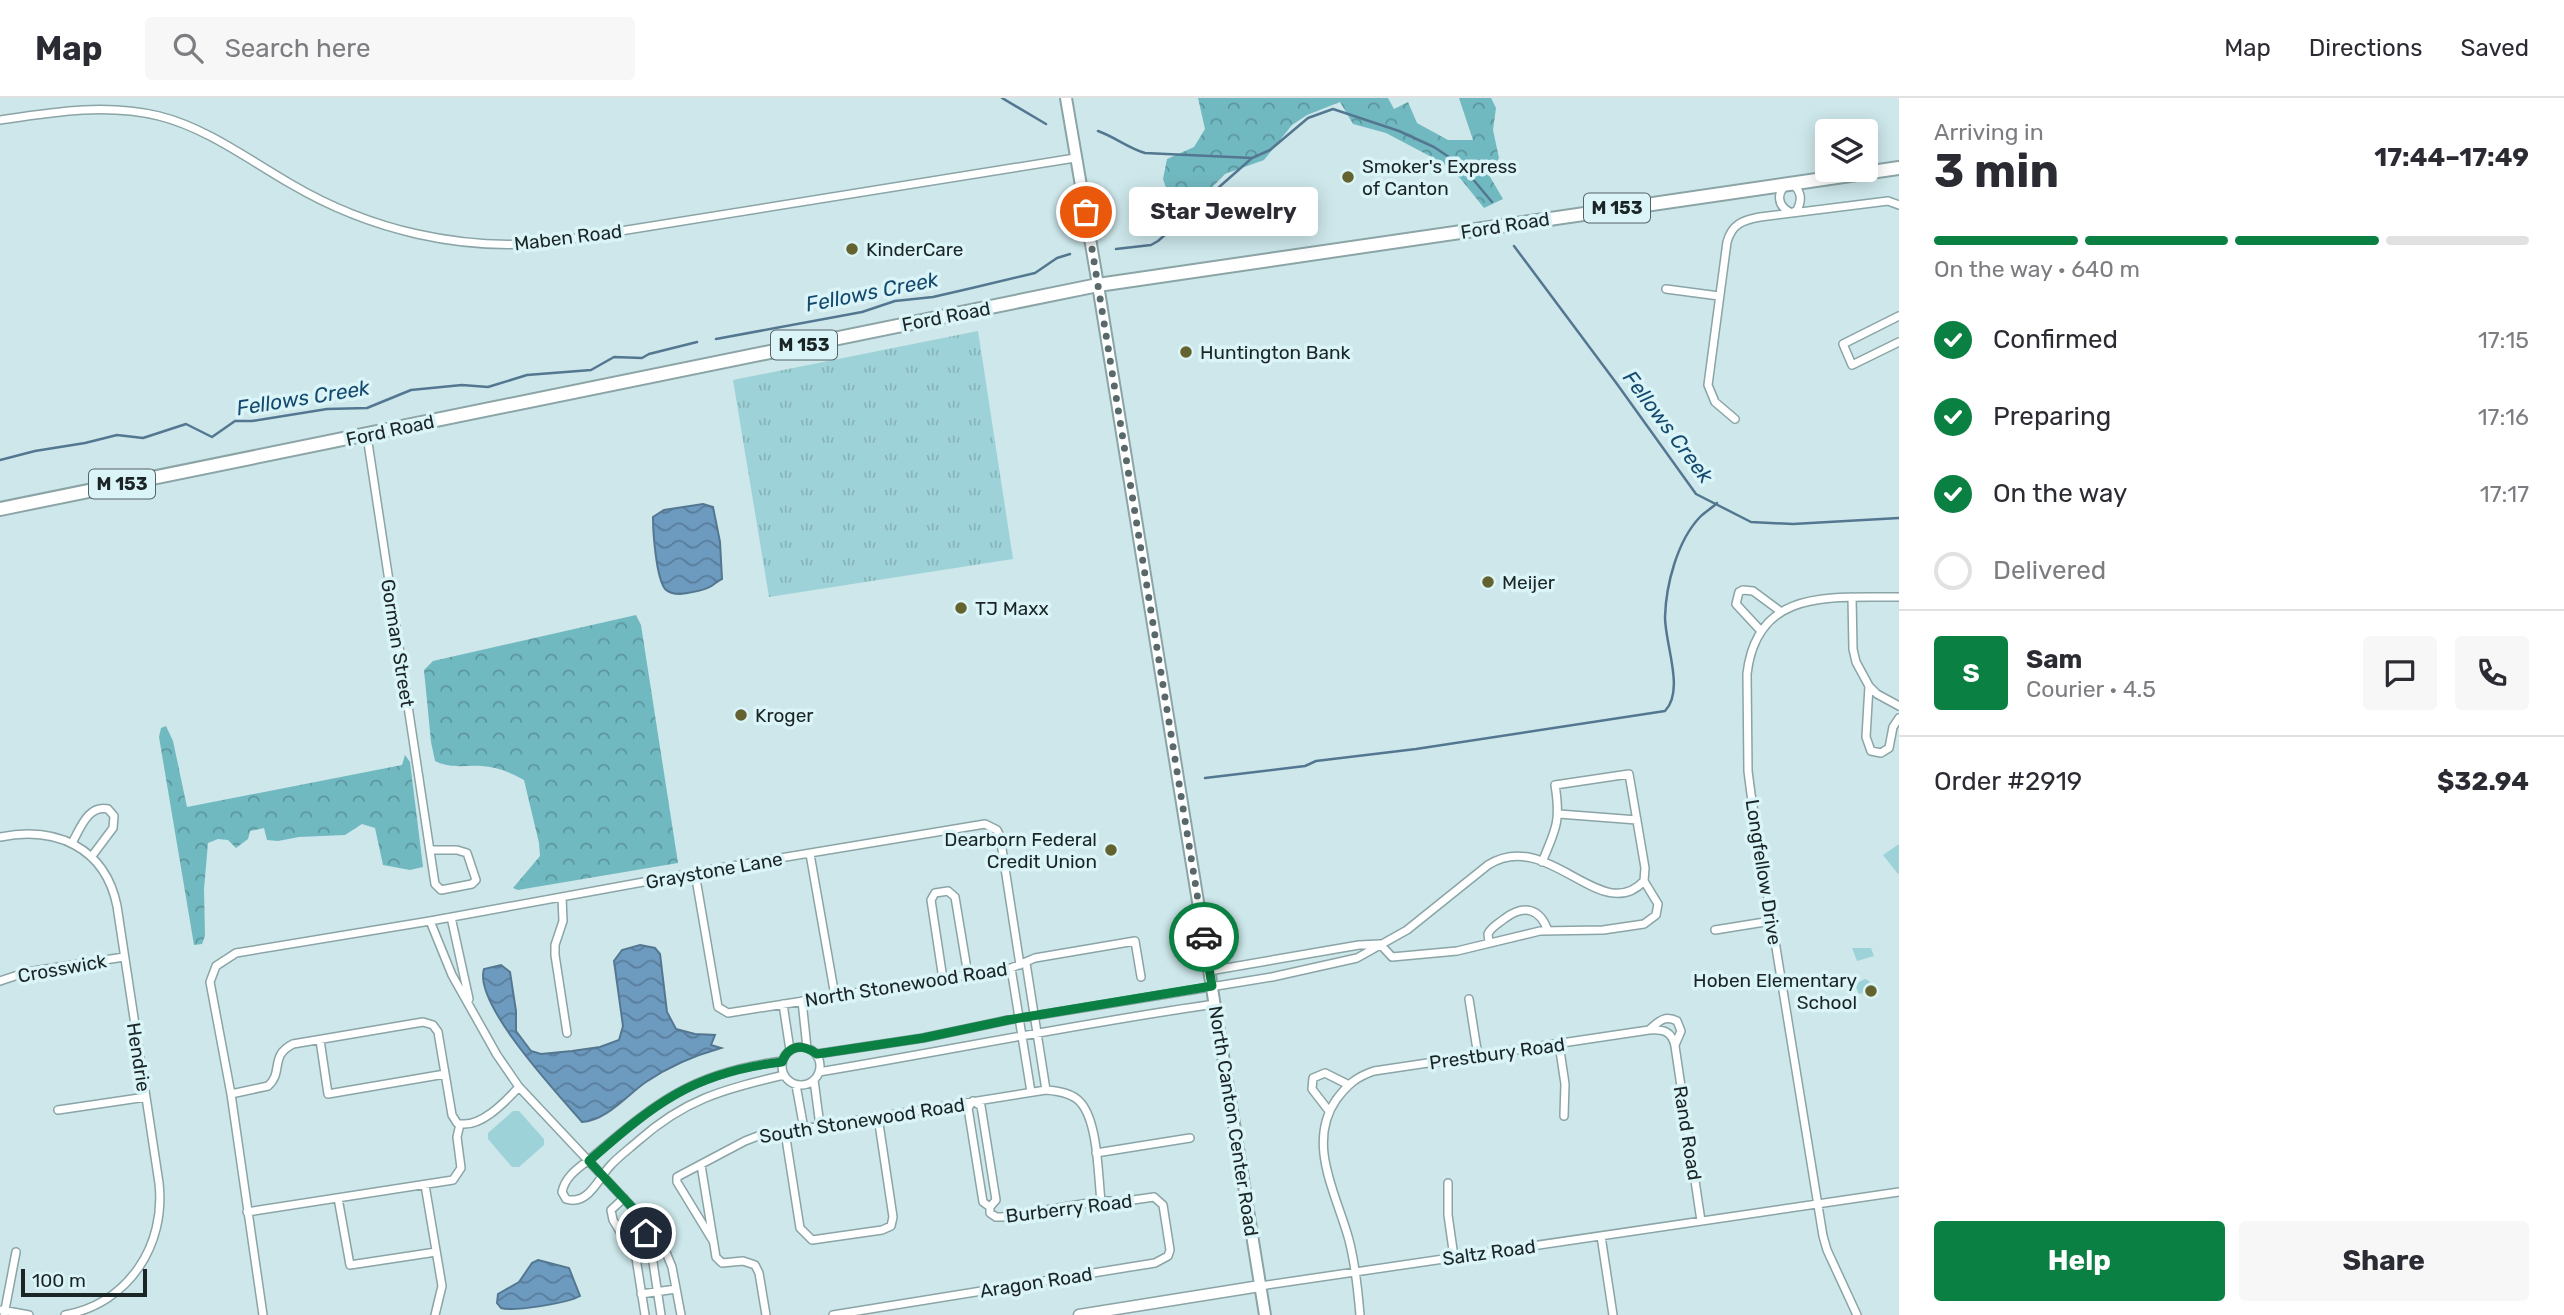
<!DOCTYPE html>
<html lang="en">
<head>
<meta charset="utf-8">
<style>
  :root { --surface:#fff; --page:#f7f7f7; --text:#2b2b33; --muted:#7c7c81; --line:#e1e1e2; --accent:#0b8043 }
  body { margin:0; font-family:Rubik,sans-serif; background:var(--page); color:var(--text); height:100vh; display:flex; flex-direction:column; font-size:26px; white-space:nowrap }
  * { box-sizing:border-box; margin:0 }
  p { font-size:23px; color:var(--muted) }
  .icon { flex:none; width:38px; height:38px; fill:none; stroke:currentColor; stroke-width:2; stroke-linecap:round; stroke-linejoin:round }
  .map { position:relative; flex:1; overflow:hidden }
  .details { display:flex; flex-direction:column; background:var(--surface); width:665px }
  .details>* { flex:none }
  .controls { position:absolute; left:1815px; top:21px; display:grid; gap:14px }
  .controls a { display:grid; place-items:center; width:63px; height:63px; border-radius:7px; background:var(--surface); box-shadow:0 4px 18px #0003; font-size:35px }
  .scale { position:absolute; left:21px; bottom:18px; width:126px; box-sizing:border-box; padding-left:7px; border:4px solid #1b2526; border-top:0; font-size:19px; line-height:24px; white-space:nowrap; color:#1b2526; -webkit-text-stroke:5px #daf4f7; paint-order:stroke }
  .pin { position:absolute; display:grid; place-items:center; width:60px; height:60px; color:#fff; margin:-30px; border:4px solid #fff; border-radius:50%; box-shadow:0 2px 7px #0007 }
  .courier { position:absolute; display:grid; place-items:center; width:70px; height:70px; margin:-35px; border:5px solid #0b8043; border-radius:50%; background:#fff; color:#222; box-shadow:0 2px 9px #0007 }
  .bubble { position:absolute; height:49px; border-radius:7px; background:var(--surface); box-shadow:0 4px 18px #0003; font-size:23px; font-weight:700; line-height:49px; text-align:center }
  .headline em { font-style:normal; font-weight:700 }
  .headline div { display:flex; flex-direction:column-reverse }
  .headline { display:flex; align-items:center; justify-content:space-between; height:119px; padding:0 35px }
  h1 { font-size:46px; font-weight:700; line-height:52px }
  .bar { display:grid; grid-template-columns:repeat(4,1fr); gap:10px 7px; align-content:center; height:84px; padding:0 35px }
  .bar i { height:9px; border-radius:5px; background:var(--line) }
  .bar .on { background:var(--accent) }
  .bar p { grid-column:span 4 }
  .line { display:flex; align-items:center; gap:18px; padding:0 35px; border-top:2px solid var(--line) }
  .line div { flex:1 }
  .round { display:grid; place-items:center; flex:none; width:74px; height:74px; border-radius:7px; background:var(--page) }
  ol { padding:0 35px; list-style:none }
  li { display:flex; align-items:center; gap:21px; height:77px }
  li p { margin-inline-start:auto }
  li .icon { padding:7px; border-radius:50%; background:var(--accent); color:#fff; stroke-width:4 }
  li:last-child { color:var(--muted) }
  li i { width:38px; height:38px; border:4px solid var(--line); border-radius:50% }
  .button { display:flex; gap:14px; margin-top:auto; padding:14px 35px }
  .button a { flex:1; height:80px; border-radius:7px; background:var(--accent); color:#fff; font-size:28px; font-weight:700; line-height:80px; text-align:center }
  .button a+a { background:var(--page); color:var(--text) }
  header { display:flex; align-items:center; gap:42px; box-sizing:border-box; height:98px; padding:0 35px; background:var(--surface); border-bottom:2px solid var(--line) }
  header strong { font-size:33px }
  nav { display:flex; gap:38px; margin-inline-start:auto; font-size:24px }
  .search { width:490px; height:63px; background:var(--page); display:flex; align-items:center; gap:18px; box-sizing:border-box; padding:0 24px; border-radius:7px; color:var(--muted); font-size:26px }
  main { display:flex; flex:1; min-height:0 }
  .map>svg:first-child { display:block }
  .grass { fill:url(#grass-tufts) }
  .forest { fill:url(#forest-crowns) }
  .park { fill:#9dd2d8 }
  .water { fill:url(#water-waves); stroke:#547791; stroke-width:2 }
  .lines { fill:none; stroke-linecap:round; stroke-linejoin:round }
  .stream { stroke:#547791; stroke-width:2.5 }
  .minor-casing { stroke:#8ba4a6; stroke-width:10 }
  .tertiary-casing { stroke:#8ba4a6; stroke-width:13 }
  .secondary-casing { stroke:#8ba4a6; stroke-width:14 }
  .primary-casing { stroke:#8ba4a6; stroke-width:16 }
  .minor { stroke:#fff; stroke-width:7 }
  .tertiary { stroke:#fff; stroke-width:10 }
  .secondary { stroke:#fff; stroke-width:10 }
  .primary { stroke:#fff; stroke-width:12 }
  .done { stroke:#59696b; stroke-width:7; stroke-dasharray:0 12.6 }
  .route { stroke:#0b8043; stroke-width:9 }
  .poi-dot { fill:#64622f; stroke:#daf4f7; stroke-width:2.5 }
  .labels { text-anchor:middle; stroke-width:7; stroke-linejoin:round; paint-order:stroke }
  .shield { fill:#daf4f7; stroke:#546365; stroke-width:2 }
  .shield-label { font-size:18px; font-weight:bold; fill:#1b2526 }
  .poi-label { font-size:19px; fill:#1b2526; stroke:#daf4f7; text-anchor:start }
  .street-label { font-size:19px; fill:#1b2526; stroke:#daf4f7 }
  .water-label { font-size:21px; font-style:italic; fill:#154a6f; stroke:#daf4f7 }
</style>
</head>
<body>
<header>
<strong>Map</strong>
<div class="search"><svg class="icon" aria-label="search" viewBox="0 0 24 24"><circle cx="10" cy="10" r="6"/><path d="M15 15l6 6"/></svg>Search here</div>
<nav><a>Map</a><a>Directions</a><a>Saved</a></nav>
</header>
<main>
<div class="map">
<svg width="1899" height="1217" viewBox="0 0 1899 1217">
  <defs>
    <pattern id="grass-tufts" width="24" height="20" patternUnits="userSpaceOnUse" patternTransform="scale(1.75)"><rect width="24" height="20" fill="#9dd2d8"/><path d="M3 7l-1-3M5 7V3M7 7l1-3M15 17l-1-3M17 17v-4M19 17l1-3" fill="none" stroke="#87b4b9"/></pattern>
    <pattern id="forest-crowns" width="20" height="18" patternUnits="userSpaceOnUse" patternTransform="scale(1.75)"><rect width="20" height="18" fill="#71b9c1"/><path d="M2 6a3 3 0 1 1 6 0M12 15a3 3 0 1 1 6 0" fill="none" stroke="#5c969d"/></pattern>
    <pattern id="water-waves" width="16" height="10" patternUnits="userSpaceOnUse" patternTransform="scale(1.75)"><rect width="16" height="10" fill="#6d9abf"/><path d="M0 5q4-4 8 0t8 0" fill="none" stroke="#597d9b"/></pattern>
  </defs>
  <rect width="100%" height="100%" fill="#cde7ea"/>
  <path class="grass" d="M978,233L1013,461L769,499L733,282Z"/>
  <path class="forest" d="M1198,0H1388L1394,11L1408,4L1417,25L1448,42H1473L1459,0H1491L1496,10L1493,32L1499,60L1489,77L1503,101L1484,110L1460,80L1441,64L1386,35L1353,26L1340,4L1307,17L1292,27L1264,62L1225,76L1201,101L1183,108L1171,104L1163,81L1167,61L1194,49L1205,31Z
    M636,517L641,527L678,765L518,792L513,790L540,758L539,745L524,682C510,674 497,669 481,668C464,667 451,671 435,663L431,644L424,572L433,563Z
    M166,628L173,643L187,709L402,667L405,657L410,664L423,769L410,772L383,767L375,730L362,726L345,737L299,739L278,743L267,742L264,730L250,733L248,741L236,750L228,742L218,741L208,745L204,791L205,838L202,846L194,847L159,639L161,630Z"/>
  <path class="park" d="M1899,746V775L1898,776L1883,757Z
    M1852,850H1871L1874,858L1857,863Z
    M1865,881L1869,883L1873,892L1859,896L1855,886Z
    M513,1013H519L544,1041V1047L519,1069H512L488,1041V1035Z"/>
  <path class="water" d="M703,406L713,409L720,444L722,481C719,482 716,485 713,487C706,492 689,495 680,496C675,496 669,495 665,491C656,479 653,434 653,419L664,412Z
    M640,847L655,850L660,856L667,914L676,931L695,936L715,937L711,947L721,950C696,957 668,969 646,984C627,997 606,1023 582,1024C558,996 473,906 484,871L501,867L510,874L516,913V933L531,953L541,956L572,953L600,949L619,942L623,928L614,863L622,852Z
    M538,1162L569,1170L580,1198C568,1205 513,1214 501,1210L497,1205L498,1196L519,1184L532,1165Z"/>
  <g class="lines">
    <path class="stream" d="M1002,0L1046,26
      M1098,33C1115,39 1128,50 1145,55L1252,60
      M1514,148L1617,286L1696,396L1751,424L1793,426L1899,420
      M1116,151L1151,147L1158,143L1252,60L1270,52L1308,20L1333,11L1399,33L1434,49L1461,67L1492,104
      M716,241L862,214L895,203L933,199L972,190L1035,175L1057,160L1070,156
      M0,362L35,353L85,345L117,337L143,340L186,326L212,339L235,323H252L327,311L367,310L411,292L462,287L488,289L527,277L591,272L614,259L642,260L649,256L697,244
      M1205,680L1305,668L1316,663L1416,651L1665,613C1685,592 1665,547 1665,519C1666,487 1677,443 1700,419C1705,414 1712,410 1717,405"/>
    <g class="minor-casing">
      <path id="minor" d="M0,22C53,14 106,5 159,18C207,30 249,62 291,86C369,132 462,154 552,144L1075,60
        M1789,85C1801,90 1803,101 1797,112L1792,115C1777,109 1775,94 1789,85Z
        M1666,191L1719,198
        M1899,218L1843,246L1852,267L1899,244
        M1735,321L1715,304L1708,287L1727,144C1732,126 1743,122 1760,119L1888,103L1899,107
        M367,338L435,786L441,792L472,786L476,782L467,755L457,752H430
        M1852,499L1853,551L1856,564L1869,588L1866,639L1871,653L1881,655L1889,650L1893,629L1899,620
        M1761,533L1736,506L1739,494L1743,492L1753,493L1780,513
        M1869,588L1877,596L1899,608
        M1559,716L1637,722
        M0,739C56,728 105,749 117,808L159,1085C166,1147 129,1205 65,1217
        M72,745C81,729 88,707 108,711L114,718L113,730L92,758
        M810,756L835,898
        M695,775L718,909L728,915L1011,870L1035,860L1135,843L1141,879
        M562,799L563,823L555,847V857L567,935
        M451,819L469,901
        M430,823L452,877L497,957L519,989L630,1107L663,1147L672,1169L681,1217
        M1715,832L1771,823
        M1489,844L1488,836C1491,829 1498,826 1504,821C1524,806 1540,810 1548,833
        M1026,865L1046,992
        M1011,870L1031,994
        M1209,873L1359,847L1380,846L1392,859L1457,853L1540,833L1603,832L1644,826L1656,817L1658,806L1644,783L1645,770L1629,676L1555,687C1561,723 1556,731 1542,764
        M943,881L931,802L935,795L948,793L955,799L968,877
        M0,883L27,874L124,859
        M1469,901L1478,958
        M802,903L807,950
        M783,906L790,952
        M1650,931C1659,923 1665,917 1677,923L1681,933L1675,947
        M320,942L328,996L445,976
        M1559,946L1565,986L1564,1018
        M782 968a19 19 0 1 1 38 0a19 19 0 1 1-38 0Z
        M817,956L923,940L1008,922L1272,879L1357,860L1407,832L1488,767C1548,729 1601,829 1644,783
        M782,963C697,974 660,1001 597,1055C584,1067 566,1075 562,1094L566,1101C588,1108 598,1081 610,1068C618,1059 629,1051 638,1043C687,1000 723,992 784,977
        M819,974C951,952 1082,925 1215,906
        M814,982L820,1028
        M796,987L804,1031
        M231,996L268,988C284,974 269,958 293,946L423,924L433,927L438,934L452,1017L457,1025C479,1032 505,1004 519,989
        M973,1003L981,1008L996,1102L990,1109L983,1104L968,1010Z
        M58,1012L146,999
        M1329,1013L1312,991L1313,980L1325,975L1347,986
        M785,1034L800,1130L812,1142L882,1132L891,1128L893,1119L878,1019
        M1096,1055L1190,1040
        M701,1067L716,1159L722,1165L743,1163L755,1167L759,1175L766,1217
        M1448,1085V1117L1454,1159
        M425,1087L442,1188L435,1217
        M338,1100L350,1167L436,1154
        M624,1100L611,1112L613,1122L636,1160L645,1217
        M247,1114L453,1082L461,1070L457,1039L460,1026
        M642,1123L651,1151L661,1217
        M1601,1138L1613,1217
        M713,1143L677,1084V1079L745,1043L758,1038L1046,992C1058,993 1073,995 1081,1005C1098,1025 1098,1077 1101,1103
        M1260,1188L1899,1094
        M641,1196L676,1191
        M2,1212L29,1217
        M4,1217L16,1154
        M263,1217L231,996L210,884L216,868L236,855L430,823L720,770L985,726L997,732L1000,738L1020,867
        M833,1217L1155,1165L1168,1158L1170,1152L1163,1107L1154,1099L1126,1103H1101L1002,1119H996L990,1115V1109
        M1360,1217C1358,1193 1355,1165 1349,1142C1337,1097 1306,1046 1336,1002C1347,987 1356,979 1374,973L1649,932C1663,931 1672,933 1675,948L1701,1123
        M1857,1217L1827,1152L1823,1138L1751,696L1748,673L1747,576C1757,489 1832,500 1899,499"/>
    </g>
    <g class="tertiary-casing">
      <path id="tertiary" d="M1079,1217L1260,1188"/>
    </g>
    <g class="secondary-casing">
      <path id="secondary" d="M1066,0L1098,187L1265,1217"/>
    </g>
    <g class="primary-casing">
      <path id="primary" d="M0,411L1098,187L1899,70"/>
    </g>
    <use href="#minor" class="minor"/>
    <use href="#tertiary" class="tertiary"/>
    <use href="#secondary" class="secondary"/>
    <use href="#primary" class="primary"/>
  </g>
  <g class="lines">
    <path class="done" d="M1086,114L1204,839"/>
    <path class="route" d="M646,1135L641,1119L589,1063C654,1006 693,974 782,964C789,946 803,946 817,956L923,940L1008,922L1212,888L1204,839"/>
  </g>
  <g class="poi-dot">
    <circle cx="1348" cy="79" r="7"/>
    <circle cx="852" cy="151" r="7"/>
    <circle cx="1186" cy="254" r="7"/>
    <circle cx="1488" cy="484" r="7"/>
    <circle cx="961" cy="510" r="7"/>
    <circle cx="741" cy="617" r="7"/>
    <circle cx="1111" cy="752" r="7"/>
    <circle cx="1871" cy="893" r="7"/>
  </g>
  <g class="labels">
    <g class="shield">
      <rect x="1584" y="95.5" width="66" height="29" rx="5"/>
      <rect x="771" y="232.5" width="66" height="29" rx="5"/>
      <rect x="89" y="371.5" width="66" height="29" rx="5"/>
    </g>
    <g class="shield-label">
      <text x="1617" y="116">M 153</text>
      <text x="804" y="253">M 153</text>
      <text x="122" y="392">M 153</text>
    </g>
    <g class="poi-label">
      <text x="1362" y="75">Smoker's Express<tspan x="1362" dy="22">of Canton</tspan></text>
      <text x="866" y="158">KinderCare</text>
      <text x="1200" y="261">Huntington Bank</text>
      <text x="1502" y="491">Meijer</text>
      <text x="975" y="517">TJ Maxx</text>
      <text x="755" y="624">Kroger</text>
      <text x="1097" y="748" text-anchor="end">Dearborn Federal<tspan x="1097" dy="22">Credit Union</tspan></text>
      <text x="1857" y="889" text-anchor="end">Hoben Elementary<tspan x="1857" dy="22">School</tspan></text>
    </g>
    <g class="street-label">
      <text transform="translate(1505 127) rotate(-9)" y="7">Ford Road</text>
      <text transform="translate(568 139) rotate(-7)" y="7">Maben Road</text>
      <text transform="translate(946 218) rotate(-11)" y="7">Ford Road</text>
      <text transform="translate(390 332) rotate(-12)" y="7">Ford Road</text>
      <text transform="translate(398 545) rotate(81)" y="7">Gorman Street</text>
      <text transform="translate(714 772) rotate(-10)" y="7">Graystone Lane</text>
      <text transform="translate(1764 774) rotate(81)" y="7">Longfellow Drive</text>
      <text transform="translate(62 870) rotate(-10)" y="7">Crosswick</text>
      <text transform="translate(906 886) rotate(-9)" y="7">North Stonewood Road</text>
      <text transform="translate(1497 955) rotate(-8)" y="7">Prestbury Road</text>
      <text transform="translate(139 959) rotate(81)" y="7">Hendrie</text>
      <text transform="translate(862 1022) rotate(-9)" y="7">South Stonewood Road</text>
      <text transform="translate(1234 1023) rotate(81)" y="7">North Canton Center Road</text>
      <text transform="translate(1688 1035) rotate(81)" y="7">Rand Road</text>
      <text transform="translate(1069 1110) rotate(-7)" y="7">Burberry Road</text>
      <text transform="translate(1489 1154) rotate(-8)" y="7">Saltz Road</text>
      <text transform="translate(1036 1184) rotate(-9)" y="7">Aragon Road</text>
    </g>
    <g class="water-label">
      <text transform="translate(872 194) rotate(-11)" y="7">Fellows Creek</text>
      <text transform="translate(303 300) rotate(-9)" y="7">Fellows Creek</text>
      <text transform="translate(1668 329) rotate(53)" y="7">Fellows Creek</text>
    </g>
  </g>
</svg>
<div class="controls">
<a><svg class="icon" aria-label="layers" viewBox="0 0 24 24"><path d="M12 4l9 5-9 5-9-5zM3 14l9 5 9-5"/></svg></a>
</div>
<div class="scale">100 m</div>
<div class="pin" style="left:1086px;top:114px;background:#ea580c"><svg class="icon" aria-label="bag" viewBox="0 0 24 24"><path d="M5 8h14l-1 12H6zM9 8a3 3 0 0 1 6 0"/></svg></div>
<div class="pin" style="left:646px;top:1135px;background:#1f2937"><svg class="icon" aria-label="home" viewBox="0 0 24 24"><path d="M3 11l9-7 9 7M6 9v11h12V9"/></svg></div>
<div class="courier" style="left:1204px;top:839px"><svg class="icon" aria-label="car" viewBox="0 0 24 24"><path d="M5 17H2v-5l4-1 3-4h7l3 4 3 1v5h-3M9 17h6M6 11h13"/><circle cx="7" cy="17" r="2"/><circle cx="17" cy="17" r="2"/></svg></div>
<div class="bubble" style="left:1129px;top:89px;width:189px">Star Jewelry</div>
</div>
<section class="details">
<div class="headline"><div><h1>3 min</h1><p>Arriving in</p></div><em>17:44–17:49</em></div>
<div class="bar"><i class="on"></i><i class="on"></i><i class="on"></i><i></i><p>On the way · 640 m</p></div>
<ol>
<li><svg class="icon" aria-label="check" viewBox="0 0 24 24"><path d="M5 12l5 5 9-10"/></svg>Confirmed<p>17:15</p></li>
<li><svg class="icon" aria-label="check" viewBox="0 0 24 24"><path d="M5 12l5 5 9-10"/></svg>Preparing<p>17:16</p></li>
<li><svg class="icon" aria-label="check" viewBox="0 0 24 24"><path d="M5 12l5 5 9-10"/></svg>On the way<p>17:17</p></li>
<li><i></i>Delivered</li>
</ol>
<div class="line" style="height:126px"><b class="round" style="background:var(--accent);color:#fff">S</b><div><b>Sam</b><p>Courier · 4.5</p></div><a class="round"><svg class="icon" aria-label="chat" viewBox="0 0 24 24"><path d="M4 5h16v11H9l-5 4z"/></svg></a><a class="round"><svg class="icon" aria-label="phone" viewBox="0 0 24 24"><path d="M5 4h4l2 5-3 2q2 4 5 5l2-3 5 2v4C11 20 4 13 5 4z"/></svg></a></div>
<div class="line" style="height:91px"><div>Order #2919</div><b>$32.94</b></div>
<div class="button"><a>Help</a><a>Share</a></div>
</section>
</main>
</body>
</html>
